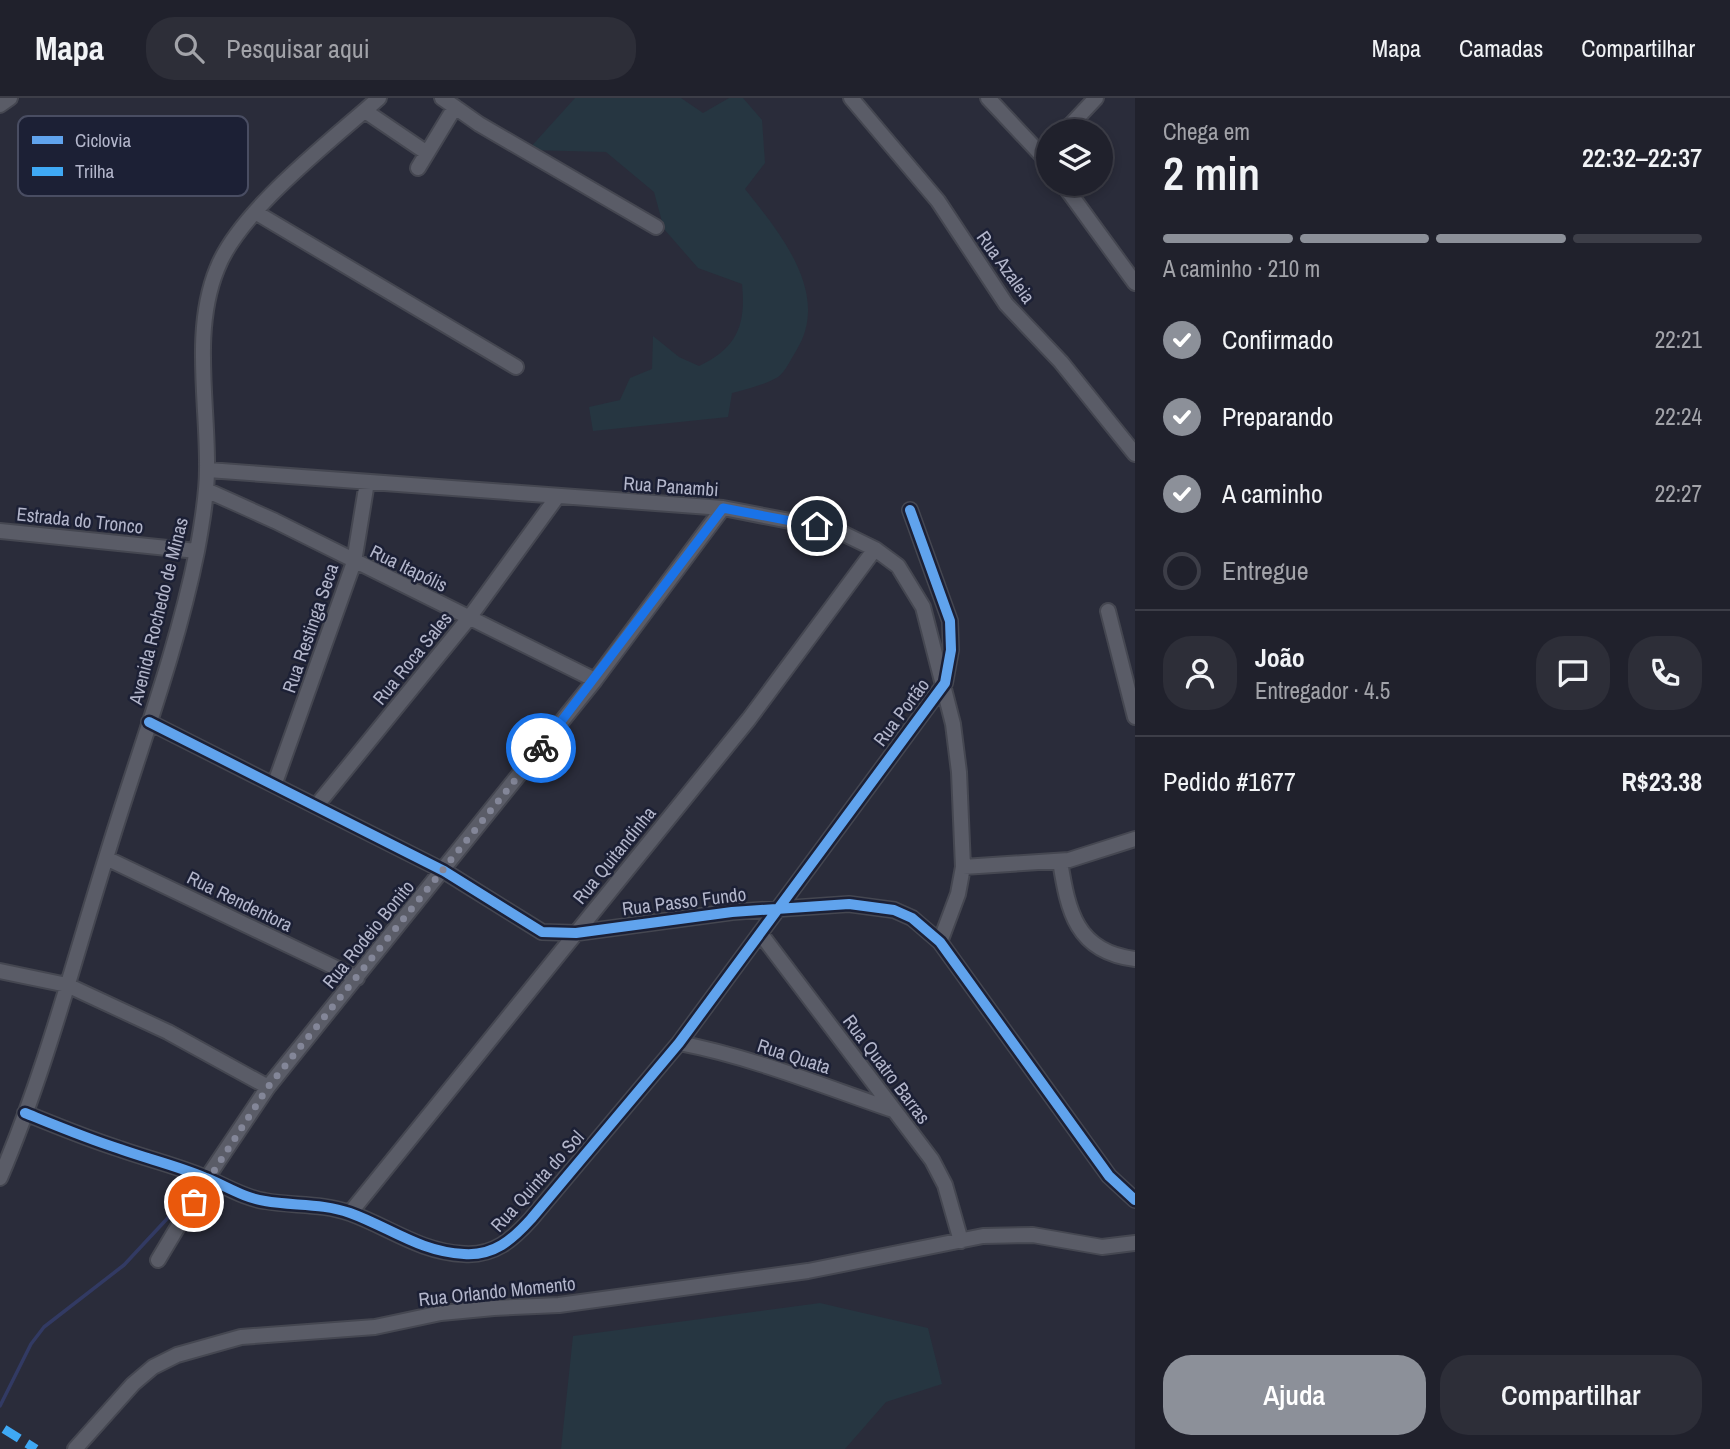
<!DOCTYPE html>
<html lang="pt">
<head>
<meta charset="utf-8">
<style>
  :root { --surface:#20212c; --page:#2d2e38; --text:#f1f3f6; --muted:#a2a3a9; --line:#3d3e48; --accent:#8c9099 }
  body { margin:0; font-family:"Archivo Narrow",sans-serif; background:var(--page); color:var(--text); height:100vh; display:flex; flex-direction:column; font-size:26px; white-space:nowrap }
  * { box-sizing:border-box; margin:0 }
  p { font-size:23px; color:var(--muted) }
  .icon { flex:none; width:38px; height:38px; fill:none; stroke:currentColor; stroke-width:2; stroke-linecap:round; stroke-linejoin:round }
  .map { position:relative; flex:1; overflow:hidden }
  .sheet { display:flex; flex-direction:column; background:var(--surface); width:595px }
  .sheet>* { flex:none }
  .tools { position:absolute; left:1036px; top:21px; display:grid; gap:14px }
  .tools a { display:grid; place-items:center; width:77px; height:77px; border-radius:50%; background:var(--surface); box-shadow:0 4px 10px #0003,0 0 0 2px var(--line); font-size:35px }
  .pin { position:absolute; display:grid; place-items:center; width:60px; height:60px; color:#fff; margin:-30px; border:4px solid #fff; border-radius:50%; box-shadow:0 2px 7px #0007 }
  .courier { position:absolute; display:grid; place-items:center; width:70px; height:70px; margin:-35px; border:5px solid #1a73e8; border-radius:50%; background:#fff; color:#222; box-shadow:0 2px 9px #0007 }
  .headline em { font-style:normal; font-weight:600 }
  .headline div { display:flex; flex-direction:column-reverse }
  .headline { display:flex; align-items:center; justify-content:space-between; height:119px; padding:0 28px }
  h1 { font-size:46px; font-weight:600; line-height:52px }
  .bar { display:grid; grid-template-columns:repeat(4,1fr); gap:10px 7px; align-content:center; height:84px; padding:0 28px }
  .bar i { height:9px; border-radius:5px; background:var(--line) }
  .bar .on { background:var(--accent) }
  .bar p { grid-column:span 4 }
  .line { display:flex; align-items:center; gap:18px; padding:0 28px; border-top:2px solid var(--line) }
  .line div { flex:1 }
  .round { display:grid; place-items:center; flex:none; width:74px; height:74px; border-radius:28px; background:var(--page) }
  ol { padding:0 28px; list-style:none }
  li { display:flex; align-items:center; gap:21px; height:77px }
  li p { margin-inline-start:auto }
  li .icon { padding:7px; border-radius:50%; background:var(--accent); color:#fff; stroke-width:4 }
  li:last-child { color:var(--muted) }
  li i { width:38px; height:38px; border:4px solid var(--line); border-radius:50% }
  .primary-button { display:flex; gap:14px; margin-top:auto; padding:14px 28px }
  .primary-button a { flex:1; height:80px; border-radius:28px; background:var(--accent); color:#fff; font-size:28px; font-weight:600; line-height:80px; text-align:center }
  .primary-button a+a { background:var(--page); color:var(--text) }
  header { display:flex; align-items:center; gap:42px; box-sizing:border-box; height:98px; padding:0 35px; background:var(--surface); border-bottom:2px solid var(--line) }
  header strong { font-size:33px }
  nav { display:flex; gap:38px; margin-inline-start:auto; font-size:24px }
  .search { width:490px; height:63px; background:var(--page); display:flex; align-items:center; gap:18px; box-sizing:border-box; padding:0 24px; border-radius:28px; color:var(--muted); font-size:26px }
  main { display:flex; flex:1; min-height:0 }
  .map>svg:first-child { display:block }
  .green { fill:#263641 }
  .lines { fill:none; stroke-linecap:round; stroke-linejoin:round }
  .stream { stroke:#323a63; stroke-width:3.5 }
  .street-casing { stroke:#454751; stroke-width:18 }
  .street { stroke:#5a5c67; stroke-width:14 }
  .quiet { stroke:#3fa9f5; stroke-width:9; stroke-dasharray:18 9; stroke-linecap:butt }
  .cycleway-casing { stroke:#1c2035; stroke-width:15 }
  .cycleway { stroke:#60a3ed; stroke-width:10 }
  .done { stroke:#838698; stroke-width:7; stroke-dasharray:0 12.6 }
  .route { stroke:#1a73e8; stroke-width:9 }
  .labels { text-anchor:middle; stroke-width:5; stroke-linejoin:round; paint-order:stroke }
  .street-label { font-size:19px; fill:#b3b6cb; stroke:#1c2035 }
  .key { fill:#1c2035; stroke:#494d62; stroke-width:2 }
  .key-label { font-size:19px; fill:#b3b6cb }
</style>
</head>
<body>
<header>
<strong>Mapa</strong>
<div class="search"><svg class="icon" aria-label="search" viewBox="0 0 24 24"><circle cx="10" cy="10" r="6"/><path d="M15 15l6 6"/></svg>Pesquisar aqui</div>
<nav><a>Mapa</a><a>Camadas</a><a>Compartilhar</a></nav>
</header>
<main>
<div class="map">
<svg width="1135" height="1351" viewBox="0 0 1135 1351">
  <rect width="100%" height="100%" fill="#2a2c3a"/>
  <path class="green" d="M575,0H681L703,15L729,0H743L762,22L765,65L745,91C779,134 832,196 796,253C791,261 785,274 778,279C764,287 747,291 732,295L728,319L593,333L589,309L620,302L630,280L652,271L653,238L679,259L699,268C738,250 746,226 742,186L698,170L664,131L654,94L606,54L528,52Z
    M820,1205L928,1230L942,1286L886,1304L845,1351H561L573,1238Z"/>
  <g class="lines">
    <path class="stream" d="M0,1308L31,1246L44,1229L124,1167L178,1109"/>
    <g class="street-casing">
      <path id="street" d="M442,0L479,26L656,129
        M851,0L938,103L1006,206L1061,264L1135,356
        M988,0L1048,64
        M0,7L10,0
        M365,13L427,55
        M1065,33L1096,0
        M418,70L455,9
        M1063,86L1135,185
        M255,114L516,269
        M208,372L723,410L836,432L875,451L898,468L923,509L953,626L959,674L963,769L958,796L940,844
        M206,392L275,423L595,582
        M0,433L197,453
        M1108,513L1135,619
        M149,624L444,773L542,834L576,835L732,814L849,806L894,812L912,820L940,844L1109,1078L1135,1102
        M275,685L354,464L367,384
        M317,707L469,520L557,399
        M106,760L357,880
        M1060,763C1068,813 1076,854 1135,861
        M963,769L1069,762L1135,741
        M760,835L932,1062L945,1087L961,1143
        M0,873L67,887L168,934L268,989
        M679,945C752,959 823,988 893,1012
        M25,1015C57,1028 88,1041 120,1051C148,1061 178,1068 206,1080C226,1088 244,1100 265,1103C293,1108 322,1105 350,1115C389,1129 420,1154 464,1156C494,1158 512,1142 531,1121L679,945L945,585L951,552L950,523L910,412
        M0,1080C44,977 73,866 106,760C137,658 176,557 197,453C202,426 207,398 207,371C208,306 192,232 217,171C239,113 331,43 379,0
        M350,1115L749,621L875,451
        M158,1162L207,1080L268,989L595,582L723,410
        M75,1351L133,1286L153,1269L177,1257L241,1239L375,1229L441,1215L494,1210L559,1207L808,1173L983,1138L1033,1137L1102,1149L1135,1145"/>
    </g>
    <use href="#street" class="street"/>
    <path class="quiet" d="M4,1331L36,1351"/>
    <g class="cycleway-casing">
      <path id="cycleway" d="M149,624L444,773L542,834L576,835L732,814L849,806L894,812L912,820L940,844L1109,1078L1135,1102
        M25,1015C57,1028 88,1041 120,1051C148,1061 178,1068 206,1080C226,1088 244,1100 265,1103C293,1108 322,1105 350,1115C389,1129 420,1154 464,1156C494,1158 512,1142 531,1121L679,945L945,585L951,552L950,523L910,412"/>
    </g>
    <use href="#cycleway" class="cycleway"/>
  </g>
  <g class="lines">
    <path class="done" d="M194,1104L268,989L541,650"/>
    <path class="route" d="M541,650L723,410L817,428"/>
  </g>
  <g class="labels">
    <g class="street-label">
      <text transform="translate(1006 169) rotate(54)" y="7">Rua Azaleia</text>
      <text transform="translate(671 388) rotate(4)" y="7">Rua Panambi</text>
      <text transform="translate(80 422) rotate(6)" y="7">Estrada do Tronco</text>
      <text transform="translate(409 470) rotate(26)" y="7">Rua Itapólis</text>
      <text transform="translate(158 513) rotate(-76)" y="7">Avenida Rochedo de Minas</text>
      <text transform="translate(310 530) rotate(-71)" y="7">Rua Restinga Seca</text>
      <text transform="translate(412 560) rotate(-51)" y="7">Rua Roca Sales</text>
      <text transform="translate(901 614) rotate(-53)" y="7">Rua Portão</text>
      <text transform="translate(614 757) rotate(-51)" y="7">Rua Quitandinha</text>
      <text transform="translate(240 803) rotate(26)" y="7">Rua Rendentora</text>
      <text transform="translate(684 803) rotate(-7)" y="7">Rua Passo Fundo</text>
      <text transform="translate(368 836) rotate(-51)" y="7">Rua Rodeio Bonito</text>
      <text transform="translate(794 958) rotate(18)" y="7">Rua Quata</text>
      <text transform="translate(887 971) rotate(53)" y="7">Rua Quatro Barras</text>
      <text transform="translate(537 1083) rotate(-48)" y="7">Rua Quinta do Sol</text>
      <text transform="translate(497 1193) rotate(-6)" y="7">Rua Orlando Momento</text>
    </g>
  </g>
  <rect x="18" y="18" width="230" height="80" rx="10" class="key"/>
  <rect x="32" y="38" width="31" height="8" fill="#60a3ed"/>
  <rect x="32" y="69" width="31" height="9" fill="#3fa9f5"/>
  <g class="key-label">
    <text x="75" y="49">Ciclovia</text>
    <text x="75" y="80">Trilha</text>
  </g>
</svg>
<div class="tools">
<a><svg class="icon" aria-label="layers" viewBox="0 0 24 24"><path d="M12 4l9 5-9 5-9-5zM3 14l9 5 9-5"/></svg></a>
</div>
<div class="pin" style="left:194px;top:1104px;background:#ea580c"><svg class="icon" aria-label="bag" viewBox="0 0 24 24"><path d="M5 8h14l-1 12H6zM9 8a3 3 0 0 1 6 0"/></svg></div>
<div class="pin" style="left:817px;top:428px;background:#1f2937"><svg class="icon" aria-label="home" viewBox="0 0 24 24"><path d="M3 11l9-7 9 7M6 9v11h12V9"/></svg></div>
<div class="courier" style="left:541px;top:650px"><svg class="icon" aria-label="bike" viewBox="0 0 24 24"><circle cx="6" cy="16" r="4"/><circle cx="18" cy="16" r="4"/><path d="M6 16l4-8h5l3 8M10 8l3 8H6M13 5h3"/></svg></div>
</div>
<section class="sheet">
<div class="headline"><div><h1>2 min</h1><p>Chega em</p></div><em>22:32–22:37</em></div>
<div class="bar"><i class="on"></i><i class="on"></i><i class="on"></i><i></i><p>A caminho · 210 m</p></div>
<ol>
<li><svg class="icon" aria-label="check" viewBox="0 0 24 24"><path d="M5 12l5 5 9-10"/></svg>Confirmado<p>22:21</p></li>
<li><svg class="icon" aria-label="check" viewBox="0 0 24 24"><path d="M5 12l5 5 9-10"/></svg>Preparando<p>22:24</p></li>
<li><svg class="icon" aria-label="check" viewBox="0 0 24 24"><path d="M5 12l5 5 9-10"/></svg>A caminho<p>22:27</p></li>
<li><i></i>Entregue</li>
</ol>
<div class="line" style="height:126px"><a class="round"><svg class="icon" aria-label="person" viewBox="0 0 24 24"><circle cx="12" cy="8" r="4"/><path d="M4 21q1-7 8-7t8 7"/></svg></a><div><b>João</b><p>Entregador · 4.5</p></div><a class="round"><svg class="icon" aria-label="chat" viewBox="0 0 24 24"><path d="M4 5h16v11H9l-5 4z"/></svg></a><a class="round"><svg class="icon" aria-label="phone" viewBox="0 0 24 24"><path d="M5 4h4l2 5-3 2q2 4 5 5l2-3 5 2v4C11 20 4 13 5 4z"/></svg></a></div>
<div class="line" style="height:91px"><div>Pedido #1677</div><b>R$23.38</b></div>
<div class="primary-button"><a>Ajuda</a><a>Compartilhar</a></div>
</section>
</main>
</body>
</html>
